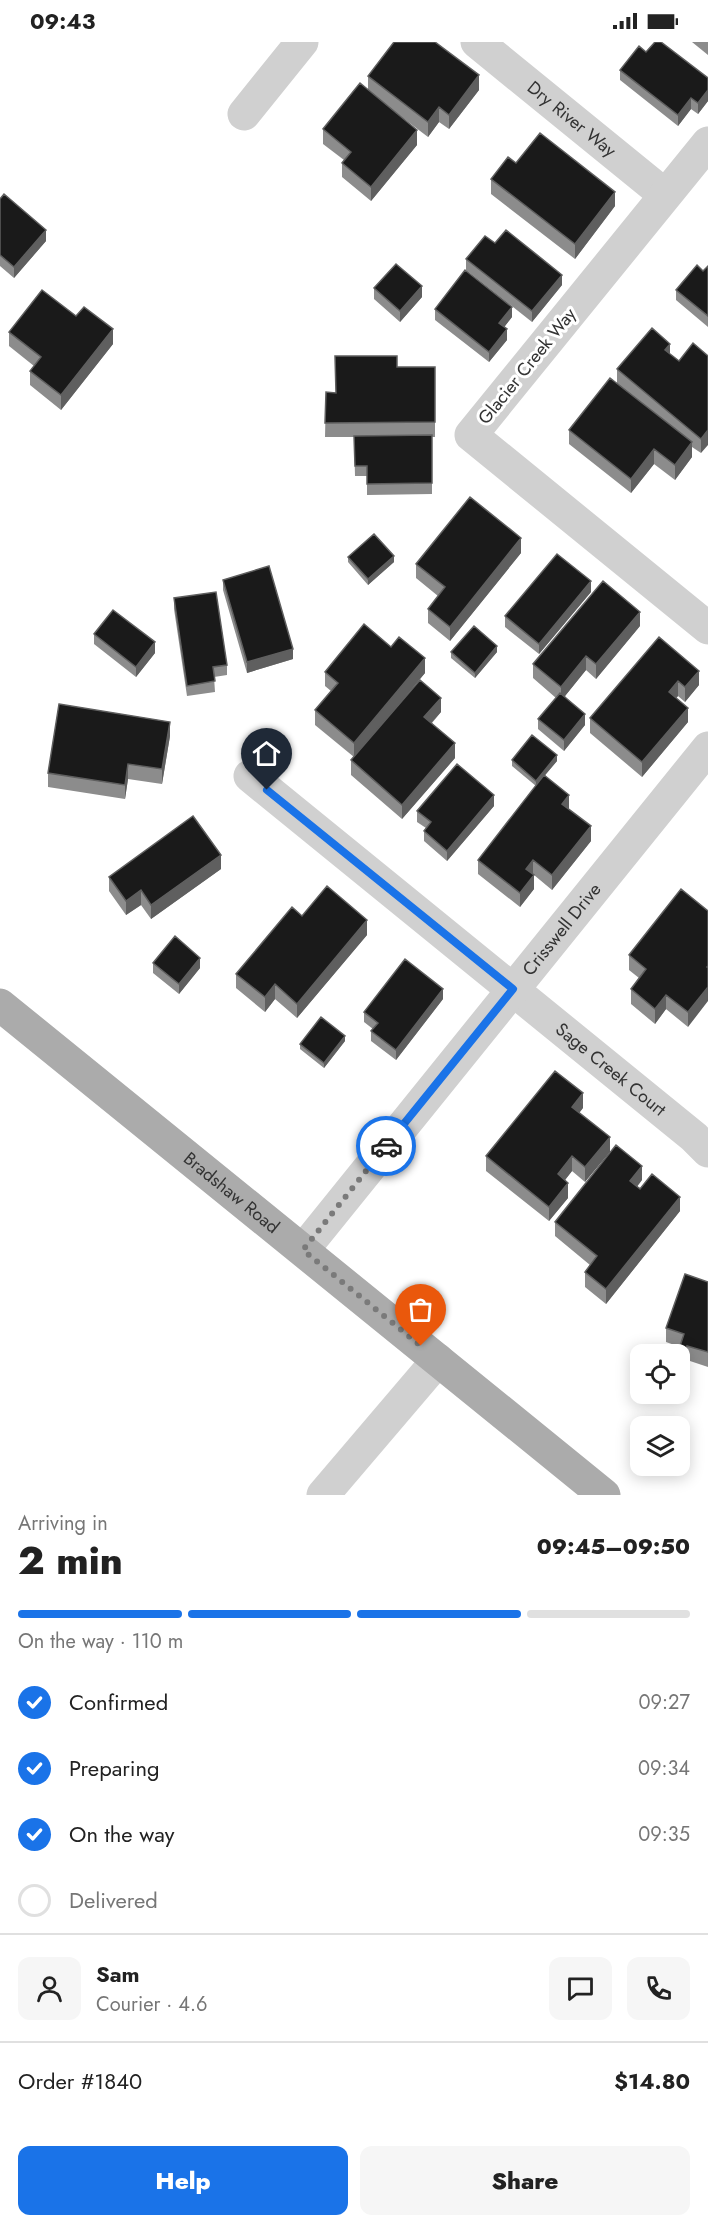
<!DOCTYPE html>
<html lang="en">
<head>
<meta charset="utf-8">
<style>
  :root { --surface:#fff; --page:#f6f6f6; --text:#222; --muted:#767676; --line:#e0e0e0; --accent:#1a73e8 }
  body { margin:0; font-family:Jost,sans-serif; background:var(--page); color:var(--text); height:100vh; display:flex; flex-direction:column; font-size:22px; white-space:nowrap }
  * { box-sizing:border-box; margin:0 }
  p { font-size:20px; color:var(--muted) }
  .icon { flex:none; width:33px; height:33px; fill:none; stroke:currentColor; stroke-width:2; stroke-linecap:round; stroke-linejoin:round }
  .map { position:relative; height:1453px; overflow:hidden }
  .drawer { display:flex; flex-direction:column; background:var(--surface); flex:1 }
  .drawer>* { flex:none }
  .tools { position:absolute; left:630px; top:1302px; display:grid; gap:12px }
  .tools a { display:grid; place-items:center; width:60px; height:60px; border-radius:12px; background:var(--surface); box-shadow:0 3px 15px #0003; font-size:30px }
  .pin { position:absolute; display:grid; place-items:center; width:51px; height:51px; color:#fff; margin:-62px -26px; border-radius:50% 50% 50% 0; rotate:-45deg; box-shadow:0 0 6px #0007 }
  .pin .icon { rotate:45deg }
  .courier { position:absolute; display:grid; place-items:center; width:60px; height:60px; margin:-30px; border:4px solid #1a73e8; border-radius:50%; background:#fff; color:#222; box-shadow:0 2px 8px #0007 }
  .head em { font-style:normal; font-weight:800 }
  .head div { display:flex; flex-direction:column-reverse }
  .head { display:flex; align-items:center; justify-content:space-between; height:102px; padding:0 18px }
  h1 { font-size:39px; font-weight:800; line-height:45px }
  .bar { display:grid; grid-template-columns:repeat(4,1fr); gap:9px 6px; align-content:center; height:72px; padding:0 18px }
  .bar i { height:8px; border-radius:4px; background:var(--line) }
  .bar .current { background:var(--accent) }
  .bar p { grid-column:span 4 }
  .line { display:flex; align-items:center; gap:15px; padding:0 18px; border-top:2px solid var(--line) }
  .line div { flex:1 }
  .round { display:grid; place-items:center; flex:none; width:63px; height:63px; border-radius:12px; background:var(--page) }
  ol { padding:0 18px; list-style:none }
  li { display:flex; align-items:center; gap:18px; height:66px }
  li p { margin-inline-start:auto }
  li .icon { padding:6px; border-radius:50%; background:var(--accent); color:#fff; stroke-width:4 }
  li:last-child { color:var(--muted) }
  li i { width:33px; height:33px; border:3px solid var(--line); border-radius:50% }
  .cta { display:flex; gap:12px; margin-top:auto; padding:12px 18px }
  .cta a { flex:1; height:69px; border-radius:12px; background:var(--accent); color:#fff; font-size:24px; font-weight:800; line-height:69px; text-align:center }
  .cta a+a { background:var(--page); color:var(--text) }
  .status { display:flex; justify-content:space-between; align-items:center; height:42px; padding:0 30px; background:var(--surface); direction:ltr }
  .status svg { height:16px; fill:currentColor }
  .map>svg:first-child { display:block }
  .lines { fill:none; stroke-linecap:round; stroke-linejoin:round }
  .minor { stroke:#d0d0d0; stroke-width:33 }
  .major { stroke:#ababab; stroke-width:33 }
  .wall { fill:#8c8c8c }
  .shaded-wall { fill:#5f5f5f }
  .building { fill:#1a1a1a; stroke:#5f5f5f; stroke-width:1.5 }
  .done { stroke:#7a7a7a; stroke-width:6; stroke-dasharray:0 10.8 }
  .route { stroke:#1a73e8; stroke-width:8 }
  .labels { text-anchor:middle; stroke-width:6; stroke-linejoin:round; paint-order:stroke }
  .street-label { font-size:18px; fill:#333; stroke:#fff }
</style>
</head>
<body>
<div class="status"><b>09:43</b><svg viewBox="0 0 49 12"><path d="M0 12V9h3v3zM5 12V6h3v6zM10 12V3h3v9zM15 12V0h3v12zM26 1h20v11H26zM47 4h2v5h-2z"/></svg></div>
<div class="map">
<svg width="708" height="1453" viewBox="0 0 708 1453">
  <rect width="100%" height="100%" fill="#fff"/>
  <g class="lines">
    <g class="minor">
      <path id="s1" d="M477,0L665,153"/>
      <path d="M244,72L302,0"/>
      <path d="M708,101L471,393L708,586"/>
      <path id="s2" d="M250,734L694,1095L708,1109"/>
      <path id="s3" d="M303,1208L708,706"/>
      <path d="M323,1453L438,1318"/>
    </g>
    <path class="major" id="s4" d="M0,963L604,1453"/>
  </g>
  <path class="wall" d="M692,0H708V13Z
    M646,10L708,36V59L698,72L691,67L678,84L620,38V28Z
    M368,34L479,48L449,87L439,80L428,95L382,60L417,103L371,159L342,135V121L344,118L323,102V87L368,48Z
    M516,121L615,164L575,217L491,152V137Z
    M0,157L46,199L14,236L0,224Z
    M495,201L562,243L532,280L466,228V217Z
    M708,224V285L676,258V248L703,229Z
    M374,246L422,255L400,280L374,257Z
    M435,267L512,275L504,285L507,298L489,320L435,278Z
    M76,274L113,302L61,368L30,343V329L34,324L9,304V290Z
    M670,312L679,319L708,314L701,411L692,405V415L675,438L654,422L631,451L569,402V388L617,341V327Z
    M397,325H435V395H432V452L367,453V434H355L354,395H325L326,350L335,351Z
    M521,511L450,599L428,581V567L438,554L416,536V522Z
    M348,515L394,520L368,543L348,520Z
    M223,538L293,617L247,631L223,548Z
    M591,550L539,612L505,585V574Z
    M174,556L227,623V633L214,635L215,650L187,654L174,567Z
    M640,584L596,637L586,628L565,654L585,683L564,709L538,687V677L556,656L533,636V622Z
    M94,592L155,611L136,635L94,602Z
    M659,595L699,643L685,660L678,654L676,656L688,680L642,735L590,691V676Z
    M391,605L425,631L384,680L441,670L432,681L455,716L402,777L351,733V718L354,715L315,683V668L331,649L325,644V630Z
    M451,610H497L475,636L451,616Z
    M170,694L162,742L128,737L125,757L48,745V731Z
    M512,718L557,719L545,733L591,799L552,848L534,833V847L520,865L478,832V818L536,744L512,724Z
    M494,764L447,819L424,799V789L426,786L417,780V769Z
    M221,827L151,877L141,863L126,873L109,849V835Z
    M708,869L688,985L666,967L655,982L631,962V947L639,936L629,928V913Z
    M302,874L367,893L297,976L275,957L265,970L236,946V932Z
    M153,921L200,926L179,952L153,931Z
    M443,957L396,1018L371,999V989L373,987L364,980V970Z
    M345,999L324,1026L300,1007V1002Z
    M583,1066L579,1071L610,1095L585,1140L572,1129L565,1138L568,1156L549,1179L486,1129V1114Z
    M642,1138L637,1144L680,1169L606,1262L585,1245V1230L590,1223L555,1194V1180Z
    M708,1240V1325L687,1318L684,1326L680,1325V1312H678V1310L680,1305L666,1300V1286Z"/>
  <path class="shaded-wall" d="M479,33V48L449,87V73Z
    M708,48V59L698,72V61Z
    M691,56V67L678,84V73Z
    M439,65V80L428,95V80Z
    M417,88V103L371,159V145Z
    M615,150V164L575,217V202Z
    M46,188V199L14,236V225Z
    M562,233V243L532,280V269Z
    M422,244V255L400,280V269Z
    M512,265V275L499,292V281Z
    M113,287V302L61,368V353Z
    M507,287V298L489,320V310Z
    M670,302V316L665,308Z
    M708,388V403L701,411V397Z
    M692,400V415L675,438V423Z
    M654,407V422L631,451V437Z
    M521,496V511L450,599V585Z
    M394,514V520L368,543V537Z
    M591,539V550L539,612V602Z
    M640,570V584L596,637V622Z
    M155,600V611L136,635V625Z
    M497,604V610L475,636V631Z
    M293,607V617L247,631V620Z
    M586,614V628L561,659V645Z
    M425,616V631L354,716V701Z
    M699,629V643L685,660V645Z
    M678,639V654L669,664V650Z
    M441,656V670L424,689V675Z
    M688,666V680L642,735V720Z
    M585,672V683L564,709V698Z
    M170,680V694L162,742V727Z
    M455,701V716L402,777V763Z
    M557,713V719L536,744V739Z
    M128,722V737L125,757V743Z
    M494,753V764L447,819V809Z
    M569,753V767L562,762Z
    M591,784V799L552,848V833Z
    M221,813V827L151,877V863Z
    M533,818V832L526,827Z
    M534,833V847L520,865V851Z
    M141,848V863L126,873V859Z
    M367,878V893L297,976V962Z
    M200,916V926L179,952V942Z
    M275,942V957L265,970V955Z
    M708,945V959L688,985V970Z
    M443,947V957L396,1018V1008Z
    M666,953V967L655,982V967Z
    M345,994V999L324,1026V1021Z
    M583,1051V1066L572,1080V1065Z
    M610,1095V1110L585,1140V1125Z
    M572,1114V1129L558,1147V1132Z
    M642,1124V1138L630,1154V1139Z
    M568,1141V1156L549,1179V1165Z
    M680,1155V1169L606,1262V1247Z
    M687,1304V1318L684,1326V1312Z"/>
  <path class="building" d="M394,0H435L479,33L449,73L439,65L428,80L368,34Z
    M655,0H661L708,36V48L698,61L691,56L678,73L620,28L639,4L646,10Z
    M360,41L417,88L371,145L342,121L351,110L323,87Z
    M540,91L615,150L575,202L491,137L508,115L516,121Z
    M4,152L46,188L14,225L0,213V157Z
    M506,188L562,233L532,269L466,217L485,194L495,201Z
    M396,222L422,244L400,269L374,246Z
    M697,223L703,229L708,224V274L676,248Z
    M465,228L512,265L499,281L507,287L489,310L435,267Z
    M42,248L76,274L84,265L113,287L61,353L30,329L41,315L9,290Z
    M652,286L670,302L665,308L679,319L693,301L708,314V388L701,397L617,327Z
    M335,314H397V325H435V380L325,381L326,350L336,351Z
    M610,336L692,400L675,423L654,407L631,437L569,388Z
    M432,393V441L367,442V424H355L354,394Z
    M470,455L521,496L450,585L428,567L445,545L416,522Z
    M374,492L394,514L368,537L348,515Z
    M557,512L591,539L539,602L505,574Z
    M269,524L293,607L247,620L223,538Z
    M603,539L640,570L596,622L586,614L561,645L533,622Z
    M216,550L227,623L213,625L215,639L187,644L174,556Z
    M113,568L155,600L136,625L94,592Z
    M364,582L391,605L399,595L425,616L354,701L315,668L338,641L325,630Z
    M474,584L497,604L475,631L451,610Z
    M659,595L699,629L685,645L678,639L669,650L688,666L642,720L590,676Z
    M420,638L441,656L424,675L455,701L402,763L351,718Z
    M560,651L585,672L564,698L538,677Z
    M59,662L170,680L162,727L128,722L125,743L48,731Z
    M532,693L557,713L536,739L512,718Z
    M457,722L494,753L447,809L424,789L431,780L417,769Z
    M544,733L569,753L562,762L591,784L552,833L533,818L526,827L534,833L520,851L478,818Z
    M193,774L221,813L151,863L141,848L126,859L109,835Z
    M327,844L367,878L297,962L275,942L265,955L236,932L292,865L302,874Z
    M681,847L708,869V924L707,925L708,926V945L688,970L666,953L655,967L631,947L646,927L629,913Z
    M175,894L200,916L179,942L153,921Z
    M405,917L443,947L396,1008L371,989L378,981L364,970Z
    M321,975L345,994L324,1021L300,1002Z
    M555,1029L583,1051L572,1065L610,1095L585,1125L572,1114L558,1132L568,1141L549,1165L486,1114Z
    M616,1103L642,1124L630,1139L640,1147L652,1132L680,1155L606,1247L585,1230L597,1214L555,1180Z
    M685,1232L708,1240V1310L687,1304L684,1312L678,1310L684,1292L666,1286Z"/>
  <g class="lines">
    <path class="done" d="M386,1104L303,1208L421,1304"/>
    <path class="route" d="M267,748L513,947L386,1104"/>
  </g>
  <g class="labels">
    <g class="street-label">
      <text dy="6" stroke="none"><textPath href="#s1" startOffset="122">Dry River Way</textPath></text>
      <text transform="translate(527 324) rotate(-51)" y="6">Glacier Creek Way</text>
      <text dy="6" stroke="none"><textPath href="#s3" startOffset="412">Crisswell Drive</textPath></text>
      <text dy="6" stroke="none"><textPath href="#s2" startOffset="465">Sage Creek Court</textPath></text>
      <text dy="6" stroke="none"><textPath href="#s4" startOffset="298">Bradshaw Road</textPath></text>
    </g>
  </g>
</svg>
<div class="tools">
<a><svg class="icon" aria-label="locate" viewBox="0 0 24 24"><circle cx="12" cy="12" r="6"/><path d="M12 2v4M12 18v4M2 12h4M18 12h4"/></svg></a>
<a><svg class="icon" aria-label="layers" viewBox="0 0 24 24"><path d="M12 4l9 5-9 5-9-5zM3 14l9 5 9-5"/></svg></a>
</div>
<div class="pin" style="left:421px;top:1304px;background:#ea580c"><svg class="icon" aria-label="bag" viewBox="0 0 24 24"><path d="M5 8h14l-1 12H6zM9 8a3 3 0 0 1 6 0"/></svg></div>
<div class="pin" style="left:267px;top:748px;background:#1f2937"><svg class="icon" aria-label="home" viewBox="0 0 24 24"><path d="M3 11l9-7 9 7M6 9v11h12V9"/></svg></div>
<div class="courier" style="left:386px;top:1104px"><svg class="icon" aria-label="car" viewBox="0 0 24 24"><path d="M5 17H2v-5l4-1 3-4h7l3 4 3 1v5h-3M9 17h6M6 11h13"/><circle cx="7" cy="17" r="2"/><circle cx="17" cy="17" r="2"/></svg></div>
</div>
<section class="drawer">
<div class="head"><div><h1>2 min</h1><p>Arriving in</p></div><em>09:45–09:50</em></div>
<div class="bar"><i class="current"></i><i class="current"></i><i class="current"></i><i></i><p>On the way · 110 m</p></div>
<ol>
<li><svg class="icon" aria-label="check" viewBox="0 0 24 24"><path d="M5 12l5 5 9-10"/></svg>Confirmed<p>09:27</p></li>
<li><svg class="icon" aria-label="check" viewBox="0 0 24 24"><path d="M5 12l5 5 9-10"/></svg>Preparing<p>09:34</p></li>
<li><svg class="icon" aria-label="check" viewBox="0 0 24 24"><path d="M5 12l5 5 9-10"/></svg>On the way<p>09:35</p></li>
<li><i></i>Delivered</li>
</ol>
<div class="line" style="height:108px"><a class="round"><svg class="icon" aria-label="person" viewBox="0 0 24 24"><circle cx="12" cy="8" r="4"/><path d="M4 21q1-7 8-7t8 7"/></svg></a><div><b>Sam</b><p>Courier · 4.6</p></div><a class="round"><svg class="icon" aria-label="chat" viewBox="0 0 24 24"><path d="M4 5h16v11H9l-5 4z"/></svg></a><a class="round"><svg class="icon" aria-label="phone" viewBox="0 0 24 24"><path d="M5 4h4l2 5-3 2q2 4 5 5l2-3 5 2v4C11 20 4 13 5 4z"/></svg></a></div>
<div class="line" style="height:78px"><div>Order #1840</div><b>$14.80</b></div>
<div class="cta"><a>Help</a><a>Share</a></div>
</section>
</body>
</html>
